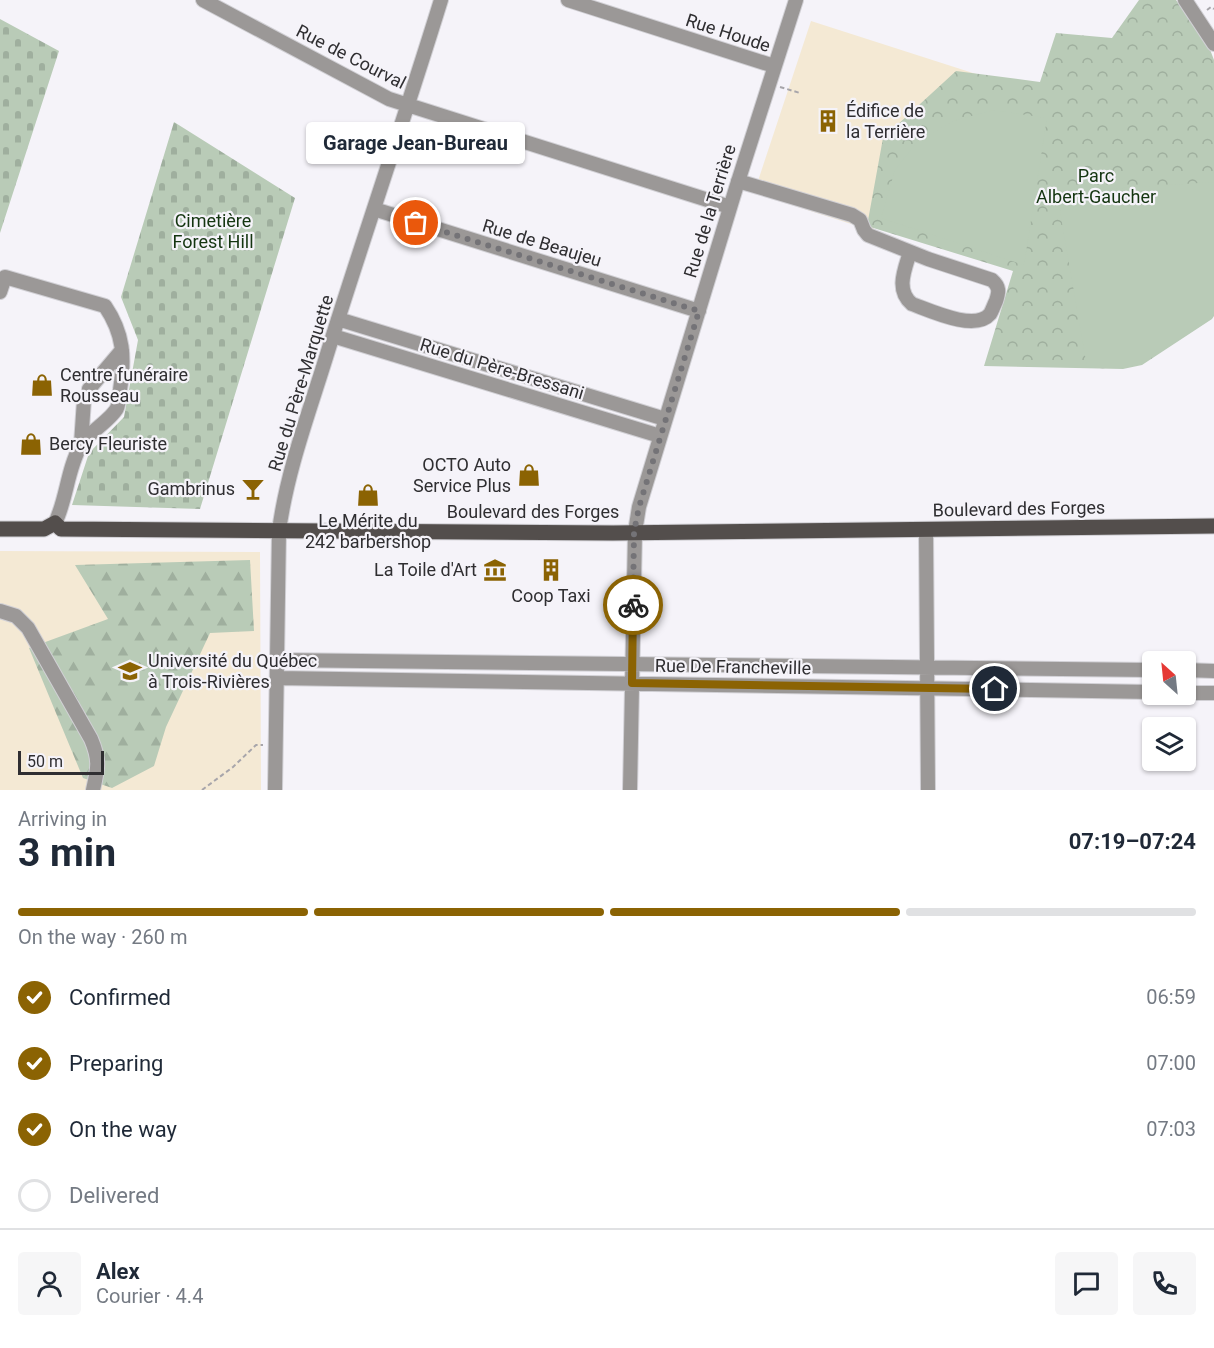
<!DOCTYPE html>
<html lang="en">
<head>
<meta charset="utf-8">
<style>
  :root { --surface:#fff; --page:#f6f6f7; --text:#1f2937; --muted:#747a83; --line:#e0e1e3; --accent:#8b6303 }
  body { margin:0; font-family:Roboto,sans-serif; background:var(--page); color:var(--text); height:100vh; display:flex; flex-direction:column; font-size:22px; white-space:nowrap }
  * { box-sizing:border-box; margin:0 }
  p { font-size:20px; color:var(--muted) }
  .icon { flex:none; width:33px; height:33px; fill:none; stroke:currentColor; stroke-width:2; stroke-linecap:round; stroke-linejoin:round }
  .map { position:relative; height:790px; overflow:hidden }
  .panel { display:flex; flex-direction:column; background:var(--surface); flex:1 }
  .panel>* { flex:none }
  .needle { width:39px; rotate:333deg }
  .controls { position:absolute; left:1142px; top:651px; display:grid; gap:12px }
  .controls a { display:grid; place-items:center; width:54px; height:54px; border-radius:6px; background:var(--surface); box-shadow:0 2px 4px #0004; font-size:30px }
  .scale { position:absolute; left:18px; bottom:15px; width:86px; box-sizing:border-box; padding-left:6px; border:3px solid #2f2e31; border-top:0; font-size:16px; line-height:21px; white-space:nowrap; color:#2f2e31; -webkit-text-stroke:4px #f5f3f9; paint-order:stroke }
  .pin { position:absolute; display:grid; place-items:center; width:51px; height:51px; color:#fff; margin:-26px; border:3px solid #fff; border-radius:50%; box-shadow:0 2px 6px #0007 }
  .courier { position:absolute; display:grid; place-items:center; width:60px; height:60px; margin:-30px; border:4px solid #8b6303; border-radius:50%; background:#fff; color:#222; box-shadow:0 2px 8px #0007 }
  .bubble { position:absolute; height:42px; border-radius:6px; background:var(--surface); box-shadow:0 2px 4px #0004; font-size:20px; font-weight:700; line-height:42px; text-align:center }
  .headline em { font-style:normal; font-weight:700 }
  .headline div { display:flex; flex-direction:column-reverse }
  .headline { display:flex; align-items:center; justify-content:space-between; height:102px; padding:0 18px }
  h1 { font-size:39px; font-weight:700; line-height:45px }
  .bar { display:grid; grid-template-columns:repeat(4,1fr); gap:9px 6px; align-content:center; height:72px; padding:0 18px }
  .bar i { height:8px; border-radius:4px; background:var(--line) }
  .bar .current { background:var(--accent) }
  .bar p { grid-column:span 4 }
  .line { display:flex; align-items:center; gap:15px; padding:0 18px; border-top:2px solid var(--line) }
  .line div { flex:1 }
  .round { display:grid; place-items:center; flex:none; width:63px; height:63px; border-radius:6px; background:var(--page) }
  ol { padding:0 18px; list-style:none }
  li { display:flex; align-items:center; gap:18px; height:66px }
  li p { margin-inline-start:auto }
  li .icon { padding:6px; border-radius:50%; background:var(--accent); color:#fff; stroke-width:4 }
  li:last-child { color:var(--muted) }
  li i { width:33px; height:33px; border:3px solid var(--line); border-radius:50% }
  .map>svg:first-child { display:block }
  .education { fill:#f4e9d4 }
  .forest { fill:url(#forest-firs) }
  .cemetery { fill:url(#cemetery-stones) }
  .park { fill:url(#park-crowns) }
  .garden { fill:#b9cbb7 }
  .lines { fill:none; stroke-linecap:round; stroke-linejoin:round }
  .minor-casing { stroke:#d1d0d5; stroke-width:16 }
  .major-casing { stroke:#d1d0d5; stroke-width:17 }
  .path { stroke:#a7a5aa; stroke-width:2; stroke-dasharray:4.5 3; stroke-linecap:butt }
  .minor { stroke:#9b9897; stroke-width:14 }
  .major { stroke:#534e4c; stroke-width:15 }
  .done { stroke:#747377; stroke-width:6; stroke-dasharray:0 10.8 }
  .route { stroke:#8b6303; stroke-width:8 }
  .labels { text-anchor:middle; stroke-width:4.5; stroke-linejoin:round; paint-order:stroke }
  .street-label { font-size:18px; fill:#2f2e31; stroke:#f5f3f9 }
  .poi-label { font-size:18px; fill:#2f2e31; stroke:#f5f3f9; text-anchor:start }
  .park-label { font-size:18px; fill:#143510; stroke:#f5f3f9 }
</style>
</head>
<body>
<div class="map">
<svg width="1214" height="790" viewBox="0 0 1214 790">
  <defs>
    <pattern id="forest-firs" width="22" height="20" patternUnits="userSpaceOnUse" patternTransform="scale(1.5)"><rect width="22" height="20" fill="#b9cbb7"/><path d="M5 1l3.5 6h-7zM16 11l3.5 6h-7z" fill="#9faf9e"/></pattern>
    <pattern id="cemetery-stones" width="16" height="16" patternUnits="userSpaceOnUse" patternTransform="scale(1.5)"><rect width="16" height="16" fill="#b9cbb7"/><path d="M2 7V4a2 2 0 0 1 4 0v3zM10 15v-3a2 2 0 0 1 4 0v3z" fill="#9faf9e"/></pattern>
    <pattern id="park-crowns" width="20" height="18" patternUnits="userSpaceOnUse" patternTransform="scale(1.5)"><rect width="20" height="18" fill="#b9cbb7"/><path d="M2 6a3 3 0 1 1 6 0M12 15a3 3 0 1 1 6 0" fill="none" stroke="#9faf9e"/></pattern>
  </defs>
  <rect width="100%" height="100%" fill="#f5f3f9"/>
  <path class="education" d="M811,21L1069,104L888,169L873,231L754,193Z
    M0,551L260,552L261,790H0Z"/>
  <path class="forest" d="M250,560L254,631L210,633L166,727L154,766L112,788L83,778L29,648L108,619L75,565Z"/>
  <path class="cemetery" d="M0,19L59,51L0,233Z
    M174,122L295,198L200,509L72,505L89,453L124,417L138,340L121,297Z"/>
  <path class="park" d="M1139,0H1176L1206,39L1214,60V316L1212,319L1142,365L1123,369L984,366L1013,271L867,226L883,138L956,71L1040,82L1056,33L1112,38Z"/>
  <path class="garden" d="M993,110L1047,118L1024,265L881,218L895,170L917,142L953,121Z
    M1214,182V314L1211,319L1142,364L1122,368L1087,367L1060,211L1078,191Z"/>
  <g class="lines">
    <g class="minor-casing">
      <path id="minor" d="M203,0L389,99L730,207
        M568,0L774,66
        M1185,0L1214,44
        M738,181L852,215L860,220L864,230L868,235L928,259L992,280C1000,287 999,292 996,301C994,305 992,311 990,314C975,332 929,310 912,304C895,290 905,269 910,252
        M374,209L699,311
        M0,292L5,277L105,306C124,334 125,358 120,390C119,395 119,404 117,408C112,419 88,433 81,445C67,469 67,499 55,523
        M338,319L665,419
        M333,336L660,436
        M89,389L122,350
        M81,444L84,400
        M926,529L928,790
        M0,611L16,616L28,628L91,739C100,760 98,768 93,790
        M277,660L1152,670
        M1185,670L1214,671
        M277,678L1152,692
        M1185,693H1214
        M275,790L279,531C287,470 310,410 328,351C365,233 405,117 441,0
        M630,790L635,532L639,507L736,188L796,0"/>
    </g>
    <g class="major-casing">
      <path id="major" d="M0,529H44L55,523L61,529L613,533L1214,526"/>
    </g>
    <path class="path" d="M1207,10L1211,7L1214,9
      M780,87L800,93
      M202,790L233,767L256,745H263"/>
    <use href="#minor" class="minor"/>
    <use href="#major" class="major"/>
  </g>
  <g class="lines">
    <path class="done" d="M416,223L699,311L639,507L634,532L633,605"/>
    <path class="route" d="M633,605L632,683L995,689"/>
  </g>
  <defs>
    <g id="building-bare" transform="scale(1.8)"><path d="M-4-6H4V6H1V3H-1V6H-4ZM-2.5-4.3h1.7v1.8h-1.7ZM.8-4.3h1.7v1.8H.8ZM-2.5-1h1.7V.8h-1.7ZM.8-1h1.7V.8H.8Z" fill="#8b6303" stroke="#f5f3f9" stroke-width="2.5" paint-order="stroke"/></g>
    <g id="shop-bare" transform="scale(1.8)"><path d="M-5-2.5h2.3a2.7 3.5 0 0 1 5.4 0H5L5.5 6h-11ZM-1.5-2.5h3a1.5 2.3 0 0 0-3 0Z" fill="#8b6303" stroke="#f5f3f9" stroke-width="2.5" paint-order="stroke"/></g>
    <g id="bar-bare" transform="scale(1.8)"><path d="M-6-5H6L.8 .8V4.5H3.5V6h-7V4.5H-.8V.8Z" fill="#8b6303" stroke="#f5f3f9" stroke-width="2.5" paint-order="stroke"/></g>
    <g id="museum-bare" transform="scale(1.8)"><path d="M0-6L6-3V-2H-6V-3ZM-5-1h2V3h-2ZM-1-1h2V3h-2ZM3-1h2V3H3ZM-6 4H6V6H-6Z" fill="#8b6303" stroke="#f5f3f9" stroke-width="2.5" paint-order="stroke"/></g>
    <g id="university-bare" transform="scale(1.8)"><path d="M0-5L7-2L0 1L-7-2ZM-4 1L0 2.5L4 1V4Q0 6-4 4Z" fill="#8b6303" stroke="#f5f3f9" stroke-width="2.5" paint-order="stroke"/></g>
  </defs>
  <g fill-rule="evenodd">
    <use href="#building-bare" x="828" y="121"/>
    <use href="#shop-bare" x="42" y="385"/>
    <use href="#shop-bare" x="31" y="444"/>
    <use href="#shop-bare" x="529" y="475"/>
    <use href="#bar-bare" x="253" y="489"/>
    <use href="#shop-bare" x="368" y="495"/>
    <use href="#museum-bare" x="495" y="570"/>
    <use href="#building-bare" x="551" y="570"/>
    <use href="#university-bare" x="130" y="671"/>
  </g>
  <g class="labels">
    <g class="street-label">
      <text transform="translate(728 33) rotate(18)" y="6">Rue Houde</text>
      <text transform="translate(351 57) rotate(27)" y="6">Rue de Courval</text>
      <text transform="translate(710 211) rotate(-73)" y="6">Rue de la Terrière</text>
      <text transform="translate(542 243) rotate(17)" y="6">Rue de Beaujeu</text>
      <text transform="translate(502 369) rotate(17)" y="6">Rue du Père-Bressani</text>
      <text transform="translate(301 383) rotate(-73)" y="6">Rue du Père-Marquette</text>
      <text transform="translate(1019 509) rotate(-1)" y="6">Boulevard des Forges</text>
      <text x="533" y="518">Boulevard des Forges</text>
      <text transform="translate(733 667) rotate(1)" y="6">Rue De Francheville</text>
    </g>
    <g class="poi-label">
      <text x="846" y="117">Édifice de<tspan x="846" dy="21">la Terrière</tspan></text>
      <text x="60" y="381">Centre funéraire<tspan x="60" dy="21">Rousseau</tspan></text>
      <text x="49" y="450">Bercy Fleuriste</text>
      <text x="511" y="471" text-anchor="end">OCTO Auto<tspan x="511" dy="21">Service Plus</tspan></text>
      <text x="235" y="495" text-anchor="end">Gambrinus</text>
      <text x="368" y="527" text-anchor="middle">Le Mérite du<tspan x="368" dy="21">242 barbershop</tspan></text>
      <text x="477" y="576" text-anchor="end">La Toile d'Art</text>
      <text x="551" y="602" text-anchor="middle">Coop Taxi</text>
      <text x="148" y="667">Université du Québec<tspan x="148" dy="21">à Trois-Rivières</tspan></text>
    </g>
    <g class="park-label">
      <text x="1096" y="182">Parc<tspan x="1096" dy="21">Albert-Gaucher</tspan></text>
      <text x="213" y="227">Cimetière<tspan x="213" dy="21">Forest Hill</tspan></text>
    </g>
  </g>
</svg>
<div class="controls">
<a><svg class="needle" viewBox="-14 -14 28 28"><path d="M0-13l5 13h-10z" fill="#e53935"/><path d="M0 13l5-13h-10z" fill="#747a83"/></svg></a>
<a><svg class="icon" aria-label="layers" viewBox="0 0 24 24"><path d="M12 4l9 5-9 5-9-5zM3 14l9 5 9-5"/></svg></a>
</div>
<div class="scale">50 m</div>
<div class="pin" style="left:416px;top:223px;background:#ea580c"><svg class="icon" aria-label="bag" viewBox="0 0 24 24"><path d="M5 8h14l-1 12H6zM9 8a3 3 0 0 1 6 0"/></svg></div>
<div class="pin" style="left:995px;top:689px;background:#1f2937"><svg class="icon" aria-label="home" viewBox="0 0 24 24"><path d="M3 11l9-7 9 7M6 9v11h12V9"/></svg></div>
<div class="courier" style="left:633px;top:605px"><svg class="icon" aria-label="bike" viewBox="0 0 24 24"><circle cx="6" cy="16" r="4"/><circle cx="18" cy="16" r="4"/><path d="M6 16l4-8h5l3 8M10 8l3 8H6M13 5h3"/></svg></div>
<div class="bubble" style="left:306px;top:122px;width:219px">Garage Jean-Bureau</div>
</div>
<section class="panel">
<div class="headline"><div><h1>3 min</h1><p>Arriving in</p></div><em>07:19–07:24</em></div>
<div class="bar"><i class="current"></i><i class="current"></i><i class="current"></i><i></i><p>On the way · 260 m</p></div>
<ol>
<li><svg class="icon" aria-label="check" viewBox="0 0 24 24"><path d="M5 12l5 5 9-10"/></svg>Confirmed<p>06:59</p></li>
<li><svg class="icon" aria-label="check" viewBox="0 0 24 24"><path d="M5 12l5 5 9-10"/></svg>Preparing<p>07:00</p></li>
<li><svg class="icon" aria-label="check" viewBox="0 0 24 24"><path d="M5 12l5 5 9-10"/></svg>On the way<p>07:03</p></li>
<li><i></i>Delivered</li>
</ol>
<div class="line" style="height:108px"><a class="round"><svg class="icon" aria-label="person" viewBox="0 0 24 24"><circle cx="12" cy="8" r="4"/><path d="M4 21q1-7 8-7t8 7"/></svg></a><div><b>Alex</b><p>Courier · 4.4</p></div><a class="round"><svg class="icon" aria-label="chat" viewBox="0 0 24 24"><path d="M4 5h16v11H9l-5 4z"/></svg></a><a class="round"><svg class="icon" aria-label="phone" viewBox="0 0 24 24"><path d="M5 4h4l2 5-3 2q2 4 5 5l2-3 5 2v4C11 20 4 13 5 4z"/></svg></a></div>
</section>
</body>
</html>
